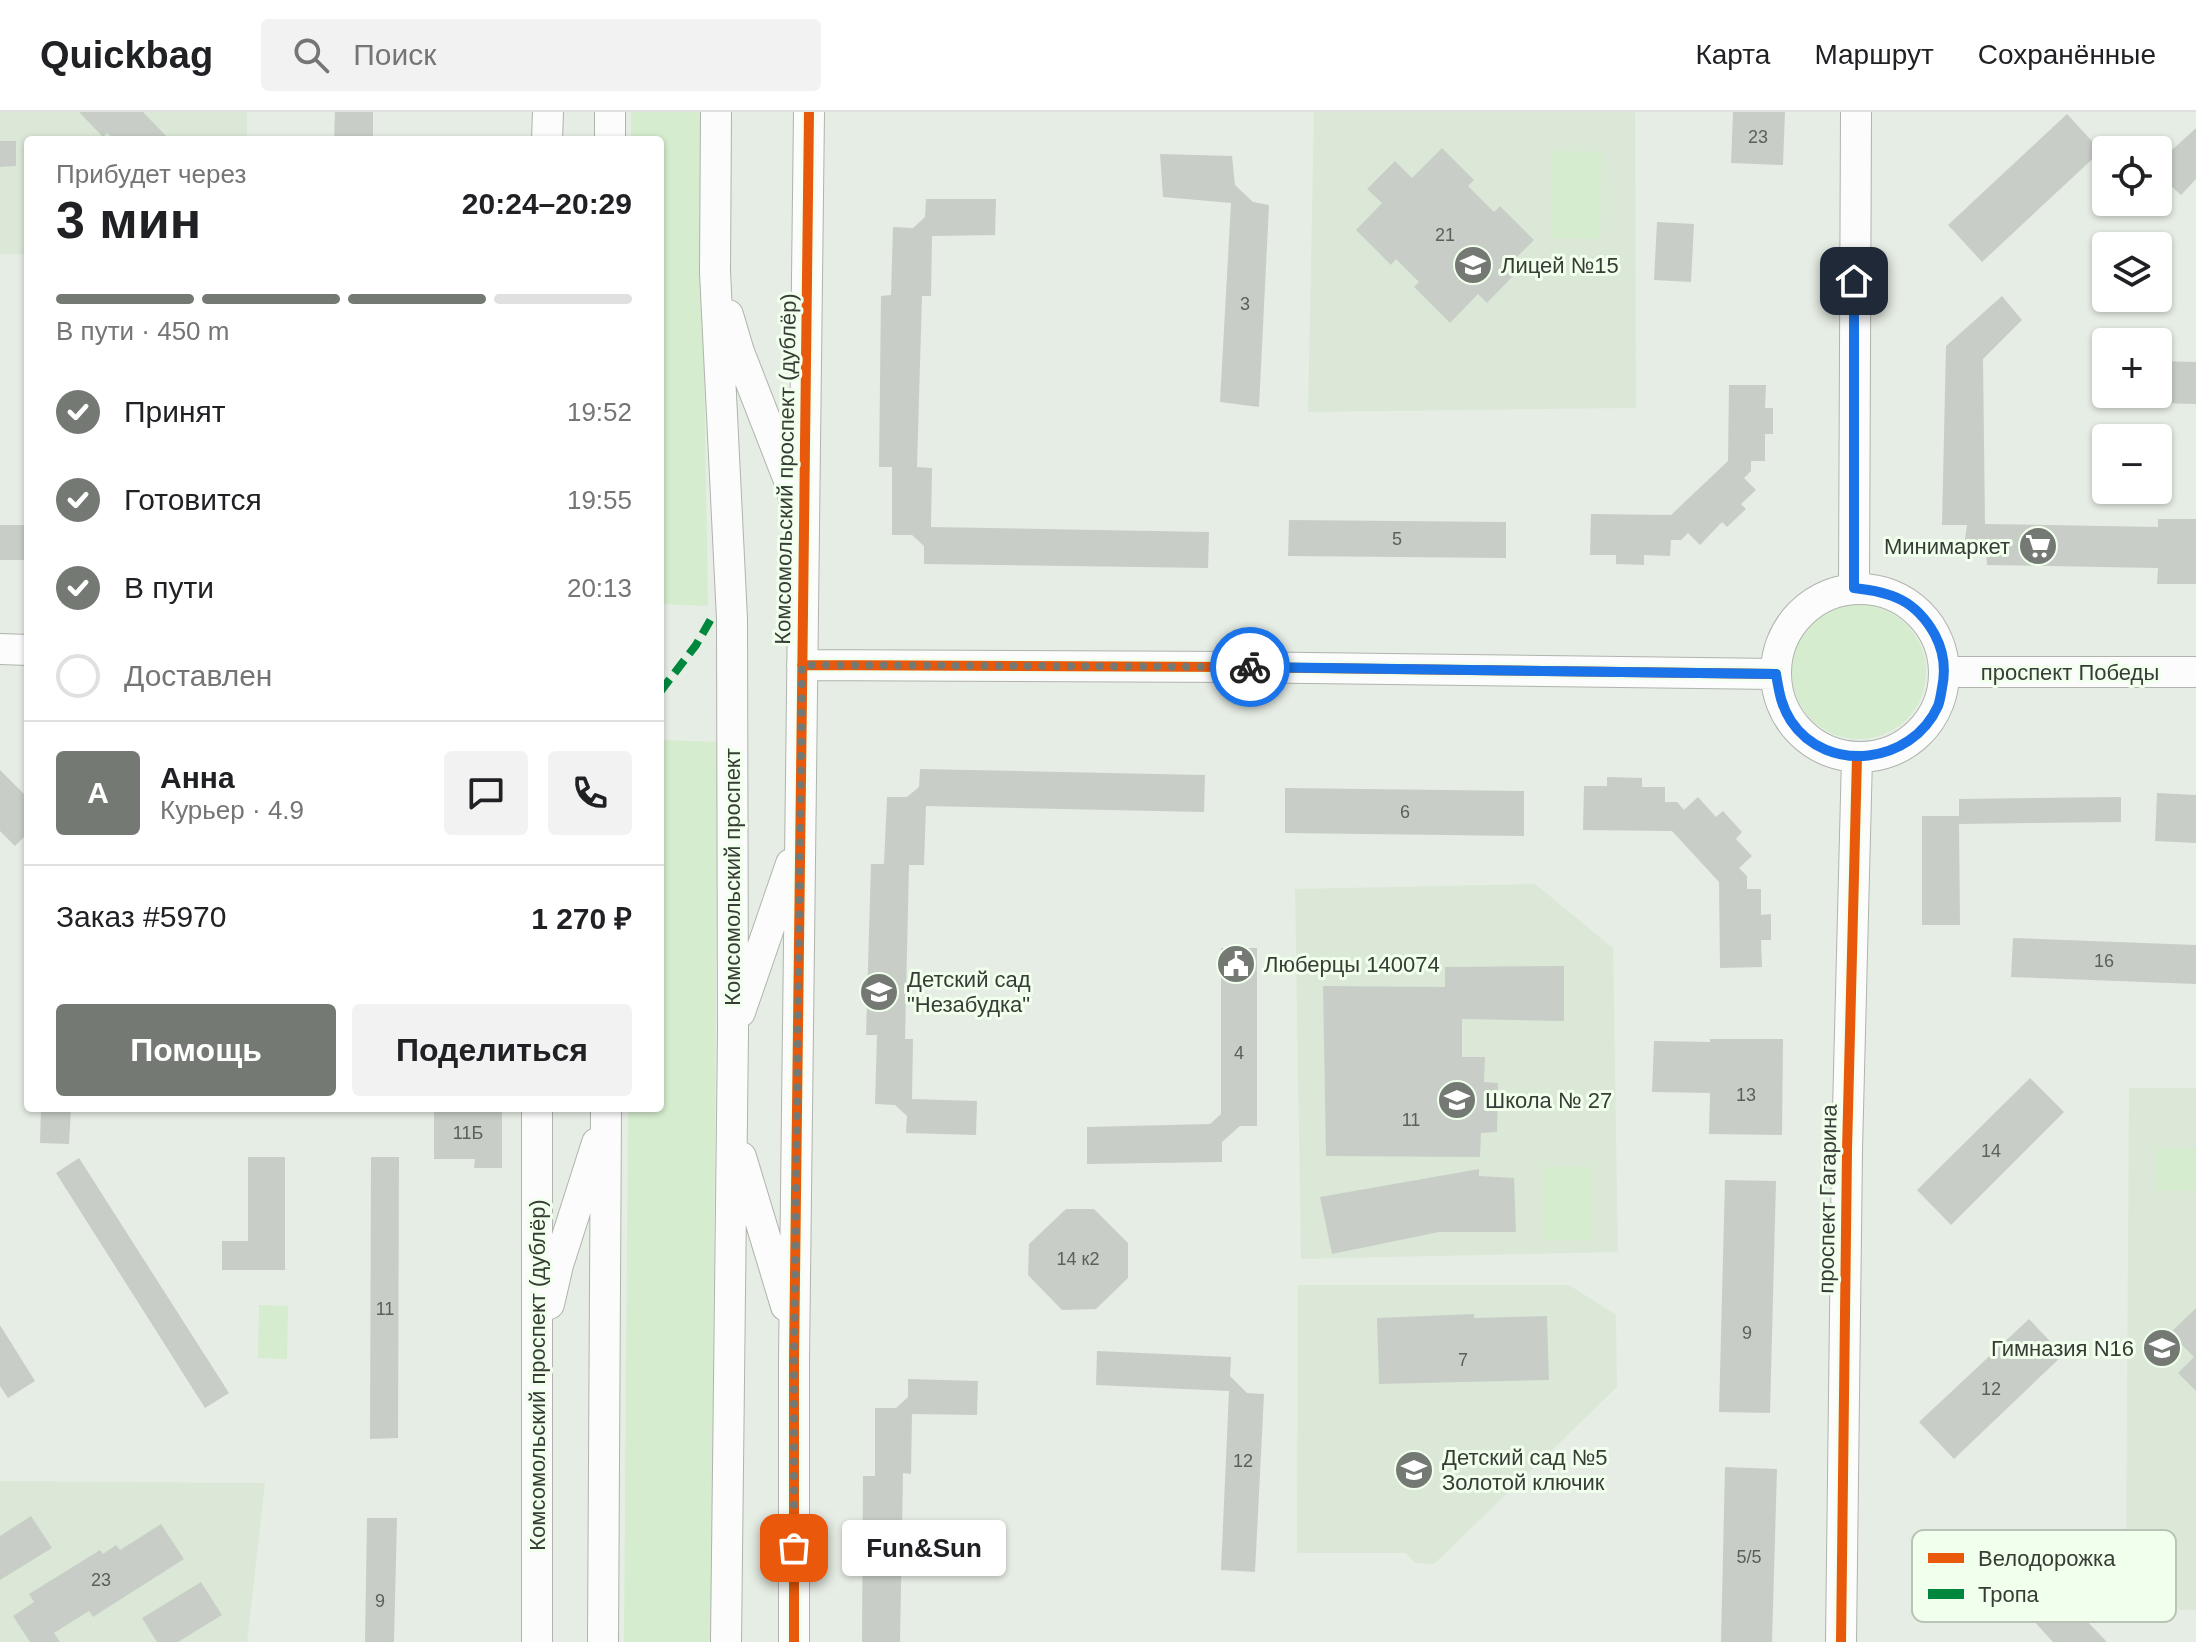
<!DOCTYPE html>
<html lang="ru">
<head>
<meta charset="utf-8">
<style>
  :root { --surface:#fff; --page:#f2f2f2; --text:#202124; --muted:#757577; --line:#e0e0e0; --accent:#747a73 }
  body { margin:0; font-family:Helvetica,sans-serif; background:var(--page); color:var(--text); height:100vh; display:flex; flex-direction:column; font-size:30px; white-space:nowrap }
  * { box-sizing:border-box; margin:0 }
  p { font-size:26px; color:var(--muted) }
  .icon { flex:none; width:44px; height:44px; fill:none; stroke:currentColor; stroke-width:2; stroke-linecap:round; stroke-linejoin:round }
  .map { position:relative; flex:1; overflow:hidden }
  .panel { position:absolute; left:24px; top:24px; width:640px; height:976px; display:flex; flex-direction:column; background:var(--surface); border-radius:8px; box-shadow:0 2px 6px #0004 }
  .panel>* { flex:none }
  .buttons { position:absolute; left:2092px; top:24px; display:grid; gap:16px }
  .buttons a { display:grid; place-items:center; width:80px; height:80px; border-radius:8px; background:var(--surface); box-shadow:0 2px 6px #0004; font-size:40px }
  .pin { position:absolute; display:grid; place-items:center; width:68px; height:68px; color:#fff; margin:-34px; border-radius:16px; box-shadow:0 4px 12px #0006 }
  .courier { position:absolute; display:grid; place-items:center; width:80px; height:80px; margin:-40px; border:6px solid #1a73e8; border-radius:50%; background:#fff; color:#222; box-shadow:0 2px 10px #0007 }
  .bubble { position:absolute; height:56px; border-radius:8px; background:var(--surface); box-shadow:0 2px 6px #0004; font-size:26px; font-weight:800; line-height:56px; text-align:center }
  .headline em { font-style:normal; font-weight:800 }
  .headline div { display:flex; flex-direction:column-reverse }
  .headline { display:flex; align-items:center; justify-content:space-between; height:136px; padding:0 32px }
  h1 { font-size:52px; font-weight:800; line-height:60px }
  .bar { display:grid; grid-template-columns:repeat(4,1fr); gap:12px 8px; align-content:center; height:96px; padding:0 32px }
  .bar i { height:10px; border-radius:6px; background:var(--line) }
  .bar .selected { background:var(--accent) }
  .bar p { grid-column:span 4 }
  .line { display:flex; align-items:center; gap:20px; padding:0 32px; border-top:2px solid var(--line) }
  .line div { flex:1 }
  .round { display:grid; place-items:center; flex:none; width:84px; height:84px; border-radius:8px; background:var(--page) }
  ol { padding:0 32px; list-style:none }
  li { display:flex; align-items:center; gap:24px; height:88px }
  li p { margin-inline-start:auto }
  li .icon { padding:8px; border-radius:50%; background:var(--accent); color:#fff; stroke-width:4 }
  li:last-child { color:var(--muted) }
  li i { width:44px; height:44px; border:4px solid var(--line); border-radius:50% }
  .cta { display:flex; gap:16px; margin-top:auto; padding:16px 32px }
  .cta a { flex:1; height:92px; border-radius:8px; background:var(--accent); color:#fff; font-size:32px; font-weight:800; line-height:92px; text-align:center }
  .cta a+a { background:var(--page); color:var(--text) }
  header { display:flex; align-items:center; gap:48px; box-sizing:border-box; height:112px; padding:0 40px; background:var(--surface); border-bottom:2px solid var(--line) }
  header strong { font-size:38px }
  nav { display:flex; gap:44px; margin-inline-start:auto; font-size:28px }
  .search { width:560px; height:72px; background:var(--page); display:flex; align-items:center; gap:20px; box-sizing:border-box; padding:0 28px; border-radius:8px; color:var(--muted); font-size:30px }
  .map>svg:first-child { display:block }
  .built { fill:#dbe8d7 }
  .green { fill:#d5ecce }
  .building { fill:#c8cec7 }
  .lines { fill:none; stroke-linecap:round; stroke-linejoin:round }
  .secondary-casing { stroke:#afb4ad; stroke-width:32 }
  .secondary { stroke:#fbfcfb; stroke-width:30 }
  .quiet { stroke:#00873e; stroke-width:8; stroke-dasharray:16 8; stroke-linecap:butt }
  .cycleway-casing { stroke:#f1ffed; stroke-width:15 }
  .cycleway { stroke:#e8590c; stroke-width:10 }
  .done { stroke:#747a73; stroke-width:8; stroke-dasharray:0 14.4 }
  .route { stroke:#1a73e8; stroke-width:10 }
  .labels { text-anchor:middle; stroke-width:6; stroke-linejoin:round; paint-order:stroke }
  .number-label { font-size:18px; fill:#5b605a }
  .poi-label { font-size:22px; fill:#373c36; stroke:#f1ffed; text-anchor:start }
  .street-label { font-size:22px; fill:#373c36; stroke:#f1ffed }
  .key { fill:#f1ffed; stroke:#b9c4b6; stroke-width:2 }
  .key-label { font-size:22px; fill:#373c36 }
</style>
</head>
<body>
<header>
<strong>Quickbag</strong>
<div class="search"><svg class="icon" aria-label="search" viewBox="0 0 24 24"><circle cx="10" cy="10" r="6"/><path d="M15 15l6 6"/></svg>Поиск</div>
<nav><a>Карта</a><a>Маршрут</a><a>Сохранённые</a></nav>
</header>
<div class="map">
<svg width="2196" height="1530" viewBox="0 0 2196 1530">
  <rect width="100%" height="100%" fill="#e6ede4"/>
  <path class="built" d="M0,0H247V28H28V142H0Z
    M1314,0H1635L1636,296L1308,300Z
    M1535,772L1613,836L1618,1140L1301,1147L1295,777Z
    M2129,976H2196V1498H2180L2126,1445Z
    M1298,1173H1569L1616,1203L1617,1275L1434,1452L1415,1451L1406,1441H1297Z
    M0,1369L265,1371L247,1530H0Z"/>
  <path class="green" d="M631,0H700L708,494L660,492V28H631Z
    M1552,39L1601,40L1600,127L1551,126Z
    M1792 560a67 67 0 1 1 134 0a67 67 0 1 1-134 0Z
    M660,628L718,630L711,1530H624L628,996H660Z
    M2196,1036V1078L2157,1079L2156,1037Z
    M1543,1055H1591L1592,1128H1544Z
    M259,1193L288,1194L287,1247L258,1246Z"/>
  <path class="building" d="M79,0H143L170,28H115L107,21L103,25Z
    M335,0H373V28H334Z
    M1733,0H1785L1783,53L1731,51Z
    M2067,2L2101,39L1982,150L1948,113Z
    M2196,16V67L2181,83L2158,62V51Z
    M0,29H16V54L0,55Z
    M1442,36L1474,68L1468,74L1494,100L1500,94L1534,128L1506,156L1513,164L1487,191L1478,182L1450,211L1414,175L1419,170L1396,147L1391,153L1356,118L1382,91L1367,77L1395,49L1412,66Z
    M1160,42L1232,44L1235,73L1253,90L1269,93L1259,295L1220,290L1231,91L1163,85Z
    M926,87H996L995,123L932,124L931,184H922L917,355L932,356L931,415L1209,420L1208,456L924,452V434L912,423H892V355H879L881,184L891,183L893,115L913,116L925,105Z
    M1657,110L1694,112L1691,170L1654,168Z
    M2002,184L2022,208L1983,247L1985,412L2158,415V407H2196V472H2157L2158,456L1987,453L1986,436L1964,435L1967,413H1942L1946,234Z
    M2158,249L2196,250V292L2158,291Z
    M1729,273H1766L1765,296H1773V322H1765V349H1751V359L1744,366L1756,378L1741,392L1746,397L1727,415L1722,410L1700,433L1688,421L1681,428H1671L1670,444L1644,443V453L1616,452V443H1590L1591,402L1671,403L1728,349Z
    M1289,408L1506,410V446L1288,444Z
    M0,413H28V448H0Z
    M920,657L1205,663L1204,700L926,694L924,753H909L905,927H913L912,987L977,989L976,1023L906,1021L907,1004L895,993L875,992L877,923H866L871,752H884L887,685H907L919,675Z
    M0,658L28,686V721L15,734L0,719Z
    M1607,665L1642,666V675H1665V690H1677L1684,698L1698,685L1716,705L1723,699L1742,720L1736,727L1752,744L1739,756L1747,764V777H1761V803L1771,802V828H1761L1762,855L1720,856L1719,770L1672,719L1583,718L1584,674H1607Z
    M1285,676L1524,679V724L1285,721Z
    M2157,681L2196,683V731L2155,729Z
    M2121,685V710L1959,712L1960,813H1922V704H1959V687Z
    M2013,826L2196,833V872L2011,865Z
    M1221,836H1257V1014H1240L1222,1030V1050L1087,1052V1015L1210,1012L1221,1002Z
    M1564,854V909L1462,907V945H1485L1484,970L1498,971L1497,1020L1481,1021L1480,1045L1326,1044L1323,874L1445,875V855Z
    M1710,927H1783L1782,1023L1709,1022L1710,981L1652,980L1654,929L1710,930Z
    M2030,966L2064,1000L1951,1113L1917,1078Z
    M41,996H71L69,1032L40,1031Z
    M434,996H502V1056H474L475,1047H434Z
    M248,1045H285V1158H222V1129H248Z
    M371,1045H399L398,1326L370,1327Z
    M79,1046L229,1281L205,1296L56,1061Z
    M1479,1057V1064L1514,1066L1516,1120H1439L1332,1142L1320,1085Z
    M1725,1068L1776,1069L1770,1301L1719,1300Z
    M1066,1097H1094L1128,1131V1166L1096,1197L1062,1198L1028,1163L1029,1132Z
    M2196,1196V1279L2178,1261L2194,1245L2170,1221Z
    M1474,1202V1206L1547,1204L1549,1268L1379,1272L1377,1206Z
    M2029,1207L2063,1243L1954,1347L1919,1310Z
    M0,1213L35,1269L8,1286L0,1274Z
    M1097,1239L1231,1245L1230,1264L1247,1281L1264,1282L1255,1460L1221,1458L1229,1279L1096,1273Z
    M908,1267L978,1269L977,1303L912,1302L911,1362L903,1361L900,1530H862L863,1364H875V1296H896L908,1285Z
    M1725,1355L1777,1357L1772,1530H1721Z
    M31,1404L52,1436L0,1468V1424Z
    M367,1406H397L394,1530H365Z
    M161,1412L184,1447L93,1505L89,1499L54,1521L60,1530H30L13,1504L34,1490L29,1482L100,1438L103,1442L116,1433L120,1438Z
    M2026,1466L2058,1479L2107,1530H2053L2032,1507L2012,1501L1918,1502V1467Z
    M201,1470L222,1503L178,1530H157L142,1506Z"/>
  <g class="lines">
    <g class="secondary-casing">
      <path id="secondary" d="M716,0L715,160L732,507L733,920L726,1530
        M547,28L548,0
        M610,28V0
        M728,203L739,240L790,371L795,391
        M1854,476L1856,0
        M1776 561a84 84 0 1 1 168 0a84 84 0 1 1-168 0Z
        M0,537L28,538
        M802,553L1236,555L1776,562
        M1945,560H2196
        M740,900L791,752
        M741,1045L786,1194
        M549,1192L558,1153L597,1031
        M537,1530V996
        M603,1530L606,996
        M794,1530V1248L809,0
        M1841,1530L1847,1038L1857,645"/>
    </g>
    <use href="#secondary" class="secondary"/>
    <path class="quiet" d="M660,580L696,533L711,507"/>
    <g class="cycleway-casing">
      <path id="cycleway" d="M802,553L1236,555L1776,562
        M794,1530V1248L809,0
        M1841,1530L1847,1038L1857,645"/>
    </g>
    <use href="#cycleway" class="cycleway"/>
  </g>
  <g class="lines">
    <path class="done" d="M794,1436V1248L802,553L1250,555"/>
    <path class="route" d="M1250,555L1776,562C1779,579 1781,594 1791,609C1827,663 1912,652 1938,594C1940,589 1941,582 1942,576C1946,557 1944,540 1935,523C1916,488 1891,480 1854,476V169"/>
  </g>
  <defs>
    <g id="school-disc" transform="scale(2)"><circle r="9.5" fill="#747a73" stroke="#f1ffed"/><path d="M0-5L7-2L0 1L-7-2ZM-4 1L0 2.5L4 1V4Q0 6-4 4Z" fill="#fff"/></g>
    <g id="supermarket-disc" transform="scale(2)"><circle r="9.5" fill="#747a73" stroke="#f1ffed"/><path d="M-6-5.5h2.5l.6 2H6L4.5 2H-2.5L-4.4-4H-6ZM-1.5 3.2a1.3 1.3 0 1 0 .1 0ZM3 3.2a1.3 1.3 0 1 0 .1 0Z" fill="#fff"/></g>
    <g id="civic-disc" transform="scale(2)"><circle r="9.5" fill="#747a73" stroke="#f1ffed"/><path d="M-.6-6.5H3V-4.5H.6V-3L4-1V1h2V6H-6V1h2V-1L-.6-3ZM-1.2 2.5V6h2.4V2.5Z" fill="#fff"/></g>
  </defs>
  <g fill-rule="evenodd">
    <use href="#school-disc" x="1473" y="153"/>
    <use href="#supermarket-disc" x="2038" y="434"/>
    <use href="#civic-disc" x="1236" y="852"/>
    <use href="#school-disc" x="879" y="880"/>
    <use href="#school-disc" x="1457" y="988"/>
    <use href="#school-disc" x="2162" y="1236"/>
    <use href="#school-disc" x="1414" y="1358"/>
  </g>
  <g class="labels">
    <g class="number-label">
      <text x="1758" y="31">23</text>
      <text x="1445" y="129">21</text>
      <text x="1245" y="198">3</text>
      <text x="1397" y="433">5</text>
      <text x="1405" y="706">6</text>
      <text x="2104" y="855">16</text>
      <text x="1239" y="947">4</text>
      <text x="1746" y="989">13</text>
      <text x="1411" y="1014">11</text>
      <text x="468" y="1027">11Б</text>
      <text x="1991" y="1045">14</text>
      <text x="1078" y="1153">14 к2</text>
      <text x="385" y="1203">11</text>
      <text x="1747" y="1227">9</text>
      <text x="1463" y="1254">7</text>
      <text x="1991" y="1283">12</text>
      <text x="1243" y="1355">12</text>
      <text x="1749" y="1451">5/5</text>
      <text x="101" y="1474">23</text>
      <text x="380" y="1495">9</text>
    </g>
    <g class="poi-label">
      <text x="1501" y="161">Лицей №15</text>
      <text x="2010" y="442" text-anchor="end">Минимаркет</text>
      <text x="1264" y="860">Люберцы 140074</text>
      <text x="907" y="875">Детский сад<tspan x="907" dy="25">"Незабудка"</tspan></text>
      <text x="1485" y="996">Школа № 27</text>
      <text x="2134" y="1244" text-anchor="end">Гимназия N16</text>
      <text x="1442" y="1353">Детский сад №5<tspan x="1442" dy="25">Золотой ключик</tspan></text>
    </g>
    <g class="street-label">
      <text transform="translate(785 357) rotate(-89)" y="8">Комсомольский проспект (дублёр)</text>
      <text x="2070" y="568">проспект Победы</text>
      <text transform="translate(732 765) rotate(-90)" y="8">Комсомольский проспект</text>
      <text transform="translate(1827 1087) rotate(-89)" y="8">проспект Гагарина</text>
      <text transform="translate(537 1263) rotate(-90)" y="8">Комсомольский проспект (дублёр)</text>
    </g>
  </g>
  <rect x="1912" y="1418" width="264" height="92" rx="12" class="key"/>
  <rect x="1928" y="1441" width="36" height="10" fill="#e8590c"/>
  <rect x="1928" y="1477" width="36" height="10" fill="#00873e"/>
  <g class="key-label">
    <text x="1978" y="1454">Велодорожка</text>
    <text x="1978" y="1490">Тропа</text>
  </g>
</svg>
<div class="buttons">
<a><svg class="icon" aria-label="locate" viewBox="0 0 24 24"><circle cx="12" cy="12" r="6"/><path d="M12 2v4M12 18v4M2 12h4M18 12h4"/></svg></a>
<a><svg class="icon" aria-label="layers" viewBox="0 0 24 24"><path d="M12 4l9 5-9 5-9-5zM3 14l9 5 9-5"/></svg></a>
<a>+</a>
<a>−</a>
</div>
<div class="pin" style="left:794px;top:1436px;background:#ea580c"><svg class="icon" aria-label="bag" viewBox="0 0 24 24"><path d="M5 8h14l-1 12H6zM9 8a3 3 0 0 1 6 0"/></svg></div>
<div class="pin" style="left:1854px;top:169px;background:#1f2937"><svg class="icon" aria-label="home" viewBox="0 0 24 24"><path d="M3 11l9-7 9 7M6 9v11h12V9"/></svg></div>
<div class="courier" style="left:1250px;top:555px"><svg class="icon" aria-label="bike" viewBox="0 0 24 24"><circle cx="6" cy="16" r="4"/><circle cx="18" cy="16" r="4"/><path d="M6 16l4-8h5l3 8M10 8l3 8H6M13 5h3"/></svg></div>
<div class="bubble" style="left:842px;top:1408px;width:164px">Fun&amp;Sun</div>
<section class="panel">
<div class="headline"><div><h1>3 мин</h1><p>Прибудет через</p></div><em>20:24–20:29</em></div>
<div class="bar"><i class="selected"></i><i class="selected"></i><i class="selected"></i><i></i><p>В пути · 450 m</p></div>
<ol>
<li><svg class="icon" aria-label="check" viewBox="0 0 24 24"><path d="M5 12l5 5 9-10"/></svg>Принят<p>19:52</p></li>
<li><svg class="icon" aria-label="check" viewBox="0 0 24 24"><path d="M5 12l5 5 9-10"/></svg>Готовится<p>19:55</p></li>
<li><svg class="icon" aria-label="check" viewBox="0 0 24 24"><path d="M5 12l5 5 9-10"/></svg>В пути<p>20:13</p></li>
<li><i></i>Доставлен</li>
</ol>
<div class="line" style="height:144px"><b class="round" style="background:var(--accent);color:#fff">А</b><div><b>Анна</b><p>Курьер · 4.9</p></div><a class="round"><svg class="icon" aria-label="chat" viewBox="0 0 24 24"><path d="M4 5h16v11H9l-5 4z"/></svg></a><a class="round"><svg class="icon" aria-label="phone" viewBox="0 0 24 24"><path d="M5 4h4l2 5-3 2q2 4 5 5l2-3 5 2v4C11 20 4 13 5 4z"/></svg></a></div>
<div class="line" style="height:104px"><div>Заказ #5970</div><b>1 270 ₽</b></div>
<div class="cta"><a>Помощь</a><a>Поделиться</a></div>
</section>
</div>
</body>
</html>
